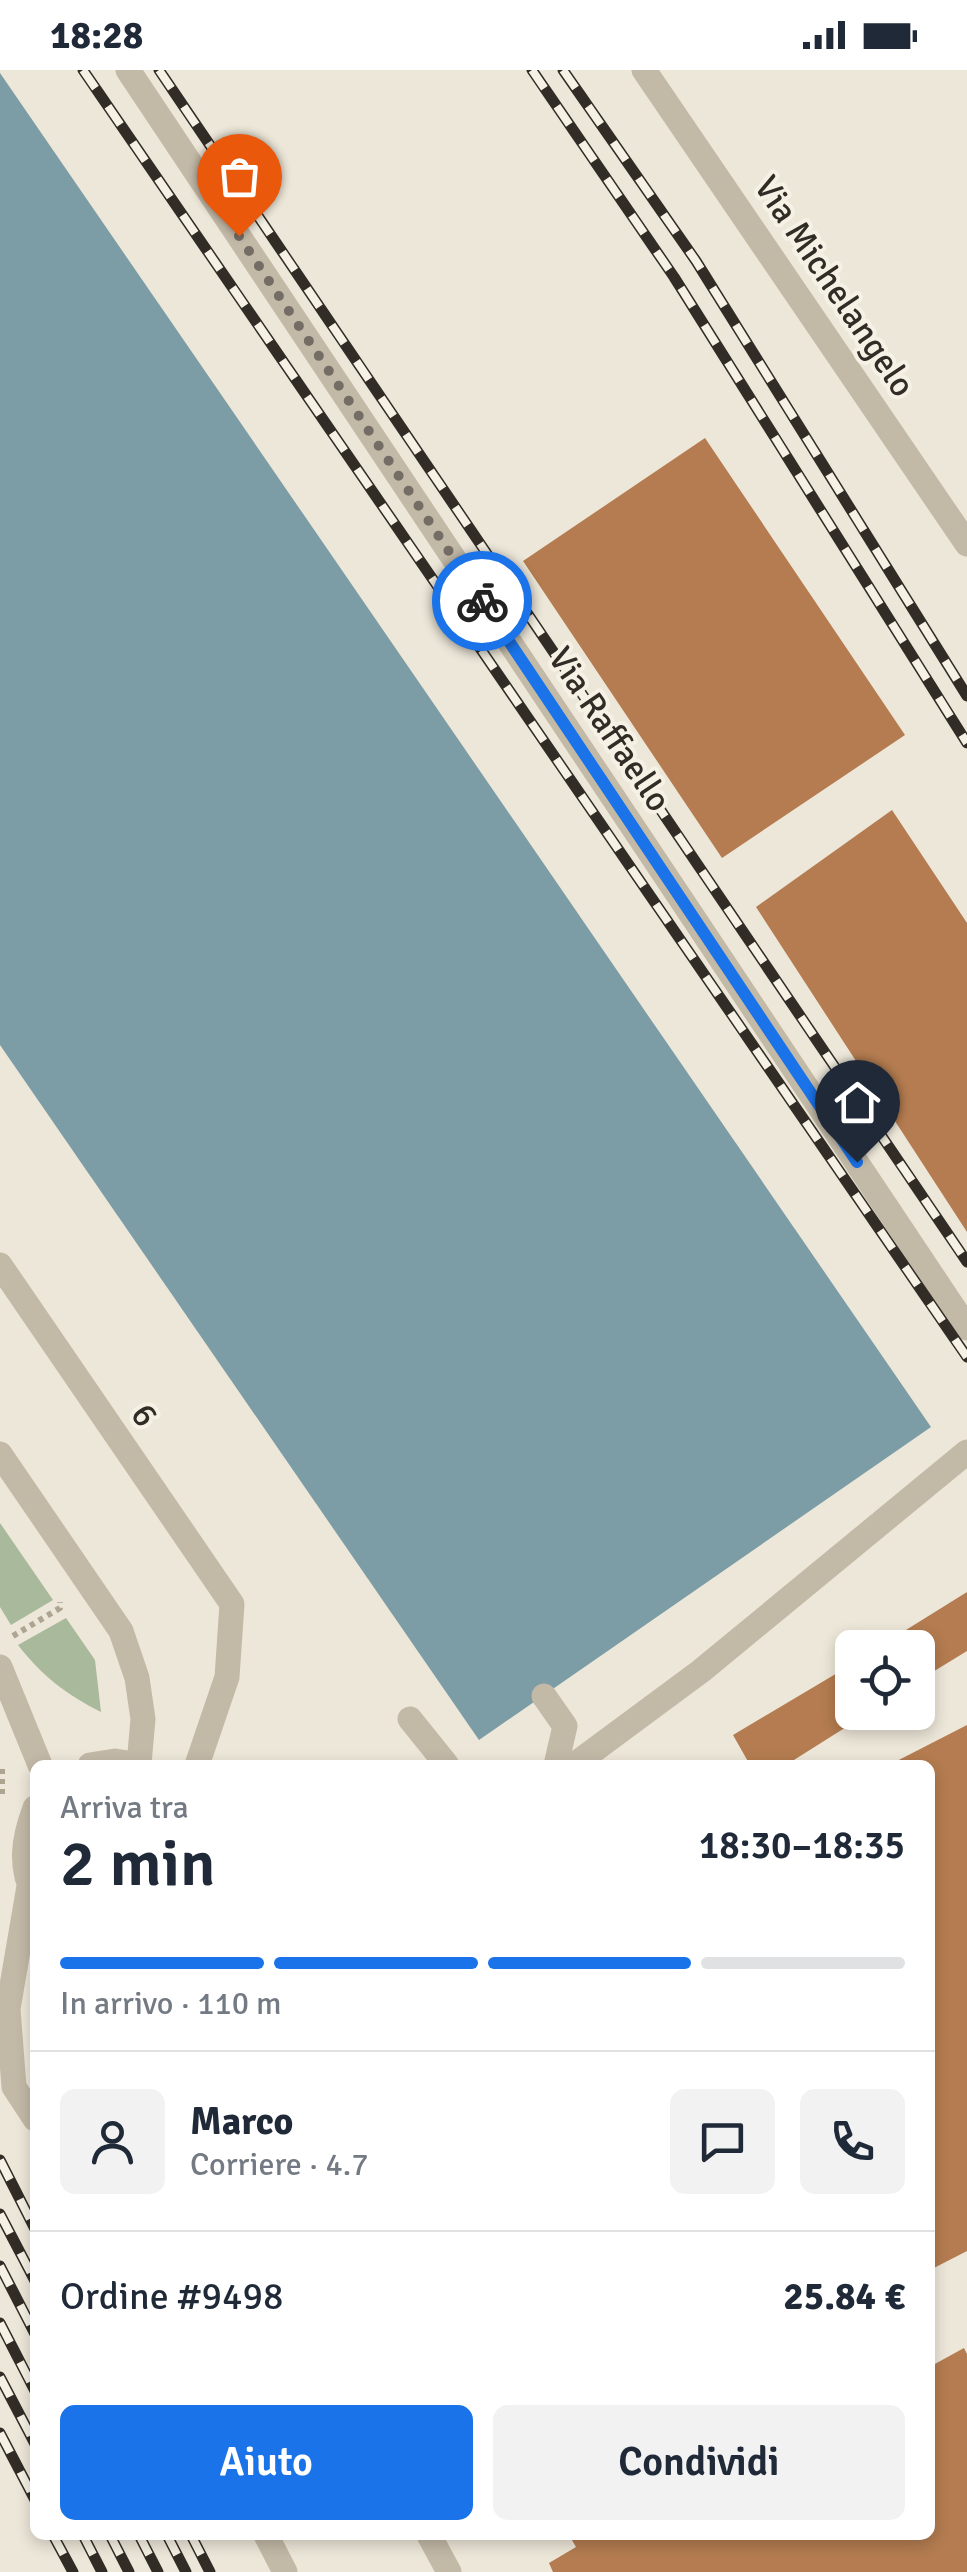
<!DOCTYPE html>
<html lang="it">
<head>
<meta charset="utf-8">
<style>
  :root { --surface:#fff; --page:#f2f2f3; --text:#1f2937; --muted:#747a83; --line:#e0e1e3; --accent:#1a73e8 }
  body { margin:0; font-family:Signika,sans-serif; background:var(--page); color:var(--text); height:100vh; display:flex; flex-direction:column; font-size:38px; white-space:nowrap }
  * { box-sizing:border-box; margin:0 }
  p { font-size:32px; color:var(--muted) }
  .icon { flex:none; width:55px; height:55px; fill:none; stroke:currentColor; stroke-width:2; stroke-linecap:round; stroke-linejoin:round }
  .map { position:relative; flex:1; overflow:hidden }
  .panel { position:absolute; left:30px; top:1690px; width:905px; height:780px; display:flex; flex-direction:column; background:var(--surface); border-radius:15px; box-shadow:0 5px 15px #0003 }
  .panel>* { flex:none }
  .buttons { position:absolute; left:835px; top:1560px; display:grid; gap:20px }
  .buttons a { display:grid; place-items:center; width:100px; height:100px; border-radius:15px; background:var(--surface); box-shadow:0 5px 15px #0003; font-size:50px }
  .pin { position:absolute; display:grid; place-items:center; width:85px; height:85px; color:#fff; margin:-102px -42px; border-radius:50% 50% 50% 0; rotate:-45deg; box-shadow:0 0 10px #0007 }
  .pin .icon { rotate:45deg }
  .courier { position:absolute; display:grid; place-items:center; width:100px; height:100px; margin:-50px; border:8px solid #1a73e8; border-radius:50%; background:#fff; color:#222; box-shadow:0 2px 12px #0007 }
  .summary em { font-style:normal; font-weight:600 }
  .summary div { display:flex; flex-direction:column-reverse }
  .summary { display:flex; align-items:center; justify-content:space-between; height:170px; padding:0 30px }
  h1 { font-size:65px; font-weight:600; line-height:75px }
  .bar { display:grid; grid-template-columns:repeat(4,1fr); gap:15px 10px; align-content:center; height:120px; padding:0 30px }
  .bar i { height:12px; border-radius:8px; background:var(--line) }
  .bar .selected { background:var(--accent) }
  .bar p { grid-column:span 4 }
  .line { display:flex; align-items:center; gap:25px; padding:0 30px; border-top:2px solid var(--line) }
  .line div { flex:1 }
  .round { display:grid; place-items:center; flex:none; width:105px; height:105px; border-radius:15px; background:var(--page) }
  .cta { display:flex; gap:20px; margin-top:auto; padding:20px 30px }
  .cta a { flex:1; height:115px; border-radius:15px; background:var(--accent); color:#fff; font-size:40px; font-weight:600; line-height:115px; text-align:center }
  .cta a+a { background:var(--page); color:var(--text) }
  .status { display:flex; justify-content:space-between; align-items:center; height:70px; padding:0 50px; background:var(--surface); direction:ltr }
  .status svg { height:28px; fill:currentColor }
  .map>svg:first-child { display:block }
  .green { fill:#a9b99b }
  .water { fill:#7c9ca6 }
  .building { fill:#b47c50 }
  .lines { fill:none; stroke-linecap:round; stroke-linejoin:round }
  .path { stroke:#aea492; stroke-width:6; stroke-dasharray:5 5; stroke-linecap:butt }
  .minor { stroke:#c3b9a7; stroke-width:25 }
  .rail-casing { stroke:#312c26; stroke-width:11 }
  .rail { stroke:#f5f1e4; stroke-width:8; stroke-dasharray:22; stroke-linecap:butt }
  .done { stroke:#736d65; stroke-width:10; stroke-dasharray:0 18 }
  .route { stroke:#1a73e8; stroke-width:12 }
  .labels { text-anchor:middle; stroke-width:8; stroke-linejoin:round; paint-order:stroke }
  .street-label { font-size:35px; fill:#312c26; stroke:#f5f1e4 }
</style>
</head>
<body>
<div class="status"><b>18:28</b><svg viewBox="0 0 49 12"><path d="M0 12V9h3v3zM5 12V6h3v6zM10 12V3h3v9zM15 12V0h3v12zM26 1h20v11H26zM47 4h2v5h-2z"/></svg></div>
<div class="map">
<svg width="967" height="2502" viewBox="0 0 967 2502">
  <rect width="100%" height="100%" fill="#ede7d9"/>
  <path class="green" d="M0,1453L53,1530L11,1555L0,1537Z
    M66,1548L95,1590L101,1642C67,1625 41,1605 18,1575Z"/>
  <path class="water" d="M0,3L931,1357L479,1670L0,975Z"/>
  <path class="building" d="M705,368L905,665L722,788L523,491Z
    M892,740L967,853V1162L756,837Z
    M967,1522V1581L918,1611V1578H877Z
    M844,1599L852,1613V1642H870L786,1695H750L733,1665Z
    M967,1655V2181L930,2200V1695H889Z
    M964,2278L967,2284V2502H553L549,2493L576,2477L569,2465H930V2290L933,2295Z"/>
  <g class="lines">
    <path class="path" d="M13,1566L60,1538V1532
      M2,1699V1726"/>
    <path class="minor" d="M128,0L967,1258
      M644,0L967,474
      M0,1195L232,1534L227,1607L197,1695
      M0,1384L121,1561L137,1608L143,1649L139,1694
      M0,1597L40,1695
      M544,1626L565,1656L556,1695
      M410,1649L447,1695
      M90,1695L115,1691L140,1695
      M574,1695L701,1601L967,1382
      M35,1738C23,1770 19,1797 35,1828
      M29,1816L8,1939L14,2017L35,2049
      M266,2465L285,2502
      M429,2465L449,2502"/>
    <g class="rail-casing">
      <path id="rail" d="M83,0L967,1287
        M159,0L967,1192
        M532,0L674,207L967,673
        M563,0L696,191L967,626
        M0,2090L35,2159
        M0,2144L35,2211
        M0,2196L35,2264
        M0,2253L35,2321
        M0,2307L35,2374
        M0,2363L35,2430
        M53,2465L73,2502
        M83,2465L102,2502
        M110,2465L129,2502
        M139,2465L158,2502
        M167,2465L186,2502
        M191,2465L210,2502"/>
    </g>
    <use href="#rail" class="rail"/>
  </g>
  <g class="lines">
    <path class="done" d="M239,166L482,531"/>
    <path class="route" d="M482,531L857,1092"/>
  </g>
  <g class="labels">
    <g class="street-label">
      <text transform="translate(835 216) rotate(56)" y="12">Via Michelangelo</text>
      <text transform="translate(610 659) rotate(56)" y="12">Via Raffaello</text>
      <text transform="translate(145 1345) rotate(56)" y="12">6</text>
    </g>
  </g>
</svg>
<div class="buttons">
<a><svg class="icon" aria-label="locate" viewBox="0 0 24 24"><circle cx="12" cy="12" r="6"/><path d="M12 2v4M12 18v4M2 12h4M18 12h4"/></svg></a>
</div>
<div class="pin" style="left:239px;top:166px;background:#ea580c"><svg class="icon" aria-label="bag" viewBox="0 0 24 24"><path d="M5 8h14l-1 12H6zM9 8a3 3 0 0 1 6 0"/></svg></div>
<div class="pin" style="left:857px;top:1092px;background:#1f2937"><svg class="icon" aria-label="home" viewBox="0 0 24 24"><path d="M3 11l9-7 9 7M6 9v11h12V9"/></svg></div>
<div class="courier" style="left:482px;top:531px"><svg class="icon" aria-label="bike" viewBox="0 0 24 24"><circle cx="6" cy="16" r="4"/><circle cx="18" cy="16" r="4"/><path d="M6 16l4-8h5l3 8M10 8l3 8H6M13 5h3"/></svg></div>
<section class="panel">
<div class="summary"><div><h1>2 min</h1><p>Arriva tra</p></div><em>18:30–18:35</em></div>
<div class="bar"><i class="selected"></i><i class="selected"></i><i class="selected"></i><i></i><p>In arrivo · 110 m</p></div>
<div class="line" style="height:180px"><a class="round"><svg class="icon" aria-label="person" viewBox="0 0 24 24"><circle cx="12" cy="8" r="4"/><path d="M4 21q1-7 8-7t8 7"/></svg></a><div><b>Marco</b><p>Corriere · 4.7</p></div><a class="round"><svg class="icon" aria-label="chat" viewBox="0 0 24 24"><path d="M4 5h16v11H9l-5 4z"/></svg></a><a class="round"><svg class="icon" aria-label="phone" viewBox="0 0 24 24"><path d="M5 4h4l2 5-3 2q2 4 5 5l2-3 5 2v4C11 20 4 13 5 4z"/></svg></a></div>
<div class="line" style="height:130px"><div>Ordine #9498</div><b>25.84 €</b></div>
<div class="cta"><a>Aiuto</a><a>Condividi</a></div>
</section>
</div>
</body>
</html>
